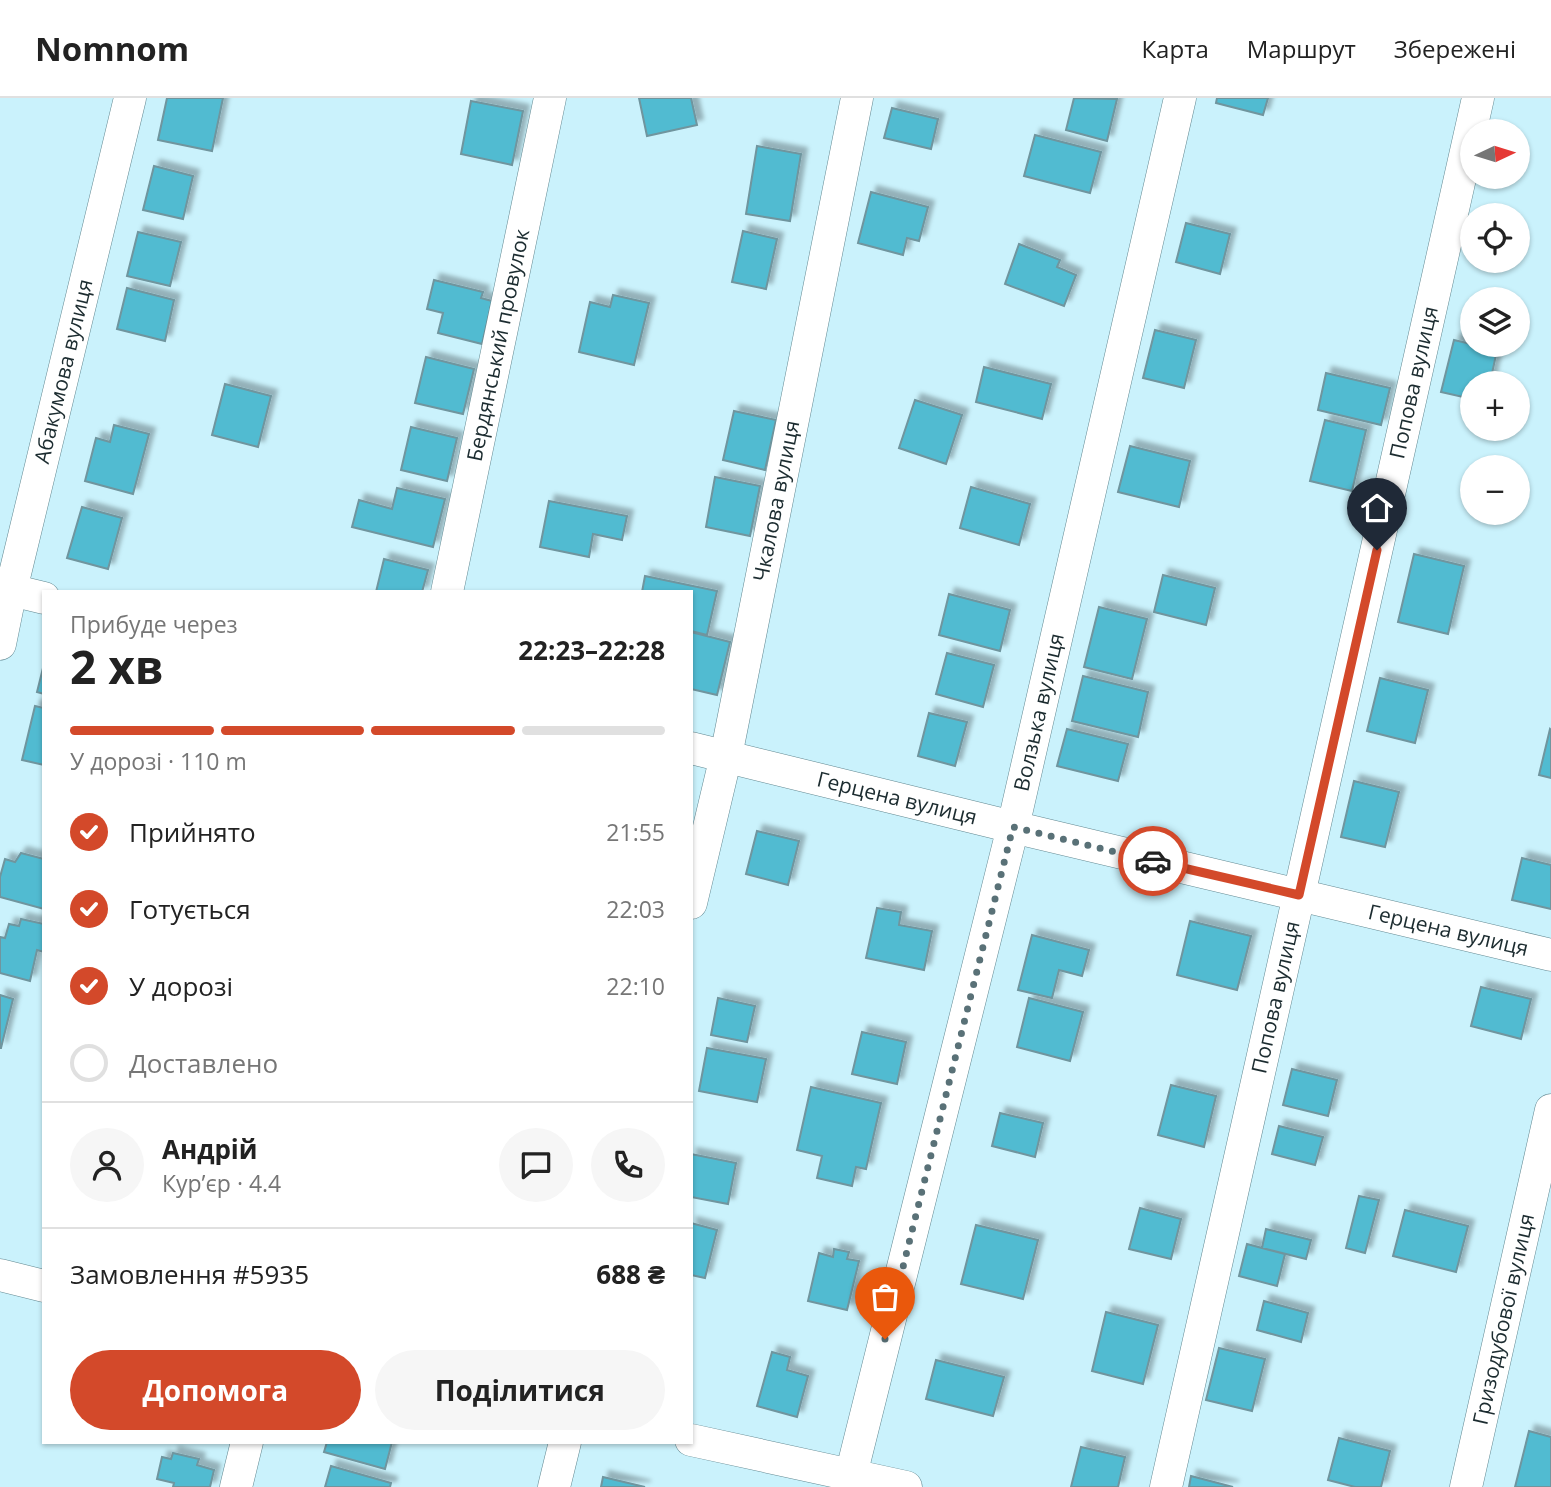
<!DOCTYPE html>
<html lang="uk">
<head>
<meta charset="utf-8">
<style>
  :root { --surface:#fff; --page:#f6f6f6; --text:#222; --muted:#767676; --line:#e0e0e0; --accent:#d3492a }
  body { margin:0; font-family:"Open Sans",sans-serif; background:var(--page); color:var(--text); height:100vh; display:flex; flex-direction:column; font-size:26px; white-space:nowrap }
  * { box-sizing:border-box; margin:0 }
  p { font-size:23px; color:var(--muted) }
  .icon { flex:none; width:38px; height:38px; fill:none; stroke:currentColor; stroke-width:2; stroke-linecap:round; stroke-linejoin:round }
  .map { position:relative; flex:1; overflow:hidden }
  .side { position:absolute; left:42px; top:492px; width:651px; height:854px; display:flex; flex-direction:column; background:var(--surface); border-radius:0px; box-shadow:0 2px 5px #0004 }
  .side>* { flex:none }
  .needle { width:46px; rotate:86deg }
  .buttons { position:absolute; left:1460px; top:21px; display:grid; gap:14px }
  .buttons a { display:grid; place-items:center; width:70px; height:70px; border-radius:50%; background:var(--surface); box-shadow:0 2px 5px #0004; font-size:35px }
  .pin { position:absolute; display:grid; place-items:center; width:60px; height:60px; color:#fff; margin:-72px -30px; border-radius:50% 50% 50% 0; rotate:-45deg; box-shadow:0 0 7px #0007 }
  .pin .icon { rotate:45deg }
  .courier { position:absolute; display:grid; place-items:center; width:70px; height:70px; margin:-35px; border:5px solid #d3492a; border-radius:50%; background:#fff; color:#222; box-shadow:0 2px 9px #0007 }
  .overview em { font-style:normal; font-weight:700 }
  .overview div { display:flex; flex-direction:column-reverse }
  .overview { display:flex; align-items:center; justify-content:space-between; height:119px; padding:0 28px }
  h1 { font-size:46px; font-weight:700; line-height:52px }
  .bar { display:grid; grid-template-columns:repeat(4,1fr); gap:10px 7px; align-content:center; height:84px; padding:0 28px }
  .bar i { height:9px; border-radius:5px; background:var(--line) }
  .bar .active { background:var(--accent) }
  .bar p { grid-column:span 4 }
  .line { display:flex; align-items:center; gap:18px; padding:0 28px; border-top:2px solid var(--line) }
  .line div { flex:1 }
  .round { display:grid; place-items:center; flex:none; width:74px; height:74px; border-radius:37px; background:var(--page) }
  ol { padding:0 28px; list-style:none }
  li { display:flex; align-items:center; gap:21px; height:77px }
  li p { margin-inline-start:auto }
  li .icon { padding:7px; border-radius:50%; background:var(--accent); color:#fff; stroke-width:4 }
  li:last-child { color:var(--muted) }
  li i { width:38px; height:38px; border:4px solid var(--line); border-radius:50% }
  .primary-button { display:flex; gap:14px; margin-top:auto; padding:14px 28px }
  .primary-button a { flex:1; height:80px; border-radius:42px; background:var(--accent); color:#fff; font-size:28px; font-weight:700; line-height:80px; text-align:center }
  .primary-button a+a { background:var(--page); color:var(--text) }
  header { display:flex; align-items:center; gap:42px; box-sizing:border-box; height:98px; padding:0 35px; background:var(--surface); border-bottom:2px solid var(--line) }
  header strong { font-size:33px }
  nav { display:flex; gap:38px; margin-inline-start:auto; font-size:24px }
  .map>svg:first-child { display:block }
  .building { fill:#51bbd1; stroke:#6f959e; stroke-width:2; filter:url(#shadow) }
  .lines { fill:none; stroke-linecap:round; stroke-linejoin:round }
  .minor-casing { stroke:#628891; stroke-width:33 }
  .minor { stroke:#fff; stroke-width:32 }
  .done { stroke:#597177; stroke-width:7; stroke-dasharray:0 12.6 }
  .route { stroke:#d3492a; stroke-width:9 }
  .labels { text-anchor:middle; stroke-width:5; stroke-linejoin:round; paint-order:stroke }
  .street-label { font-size:21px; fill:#1c2c30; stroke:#ebfbff }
</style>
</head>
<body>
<header>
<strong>Nomnom</strong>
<nav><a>Карта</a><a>Маршрут</a><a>Збережені</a></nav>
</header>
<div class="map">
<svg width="1551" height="1389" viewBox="0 0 1551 1389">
  <defs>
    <filter id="shadow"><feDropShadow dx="6" dy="-6" stdDeviation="2" flood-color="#0004"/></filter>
  </defs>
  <rect width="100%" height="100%" fill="#caf2fc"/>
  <path class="building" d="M167,0H223L212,53L158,42Z
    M639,0H691L697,27L647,38Z
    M1074,0L1117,1L1107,43L1066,32Z
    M1217,0H1268L1263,17L1216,5Z
    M471,3L523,13L512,67L461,56Z
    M892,10L938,21L931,51L884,40Z
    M1035,37L1101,54L1090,95L1024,78Z
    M757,48L801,56L790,123L746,116Z
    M154,68L193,78L183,121L143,112Z
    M871,94L928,109L919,143L907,140L903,157L858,145Z
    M1186,125L1230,136L1220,176L1176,164Z
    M743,133L777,141L766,191L732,184Z
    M138,134L181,144L170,188L127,178Z
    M1019,146L1060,162L1057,169L1076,177L1064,208L1005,186Z
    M434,182L483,194L481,200L492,203L482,246L438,235L443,215L427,211Z
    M127,190L174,202L165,243L117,231Z
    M613,197L649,205L634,267L579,254L590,204L610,209Z
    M1155,232L1196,242L1184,290L1143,280Z
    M1454,242L1497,252L1490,285H1472V301L1441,294Z
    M426,259L474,271L463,316L415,305Z
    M984,269L1051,286L1042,321L976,304Z
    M1326,275L1390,290L1381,327L1318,312Z
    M225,286L271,298L258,349L212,337Z
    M915,302L962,317L946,366L899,350Z
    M734,313L776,322L765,372L723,362Z
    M1325,322L1366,332L1352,393L1310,383Z
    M114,327L149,336L133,396L85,383L96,340L110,344Z
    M411,329L457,340L447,383L401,372Z
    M1130,348L1190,363L1179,409L1118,394Z
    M715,379L760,388L750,438L706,429Z
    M971,389L1030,406L1019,447L960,430Z
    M397,390L445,401L433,449L352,429L359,402L392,411Z
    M549,403L627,418L622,442L593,436L589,459L540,449Z
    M82,409L122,420L108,471L67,460Z
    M1414,456L1464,468L1448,536L1398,524Z
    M384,461L428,472L422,494H376Z
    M1163,477L1215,490L1206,527L1154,514Z
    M645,478L717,493L707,537L691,533V494H642Z
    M949,496L1010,512L1000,553L939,537Z
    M1099,509L1147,521L1132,581L1084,569Z
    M691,534L730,544L717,597L691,591Z
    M947,555L994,567L983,609L936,596Z
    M44,566V596L37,594Z
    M1083,578L1148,594L1138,639L1072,623Z
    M1380,580L1428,592L1415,645L1367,633Z
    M35,608L44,610V667L22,662Z
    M929,615L967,624L955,668L918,658Z
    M1067,631L1128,646L1118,683L1057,668Z
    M1550,631L1551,632V680L1539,677Z
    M1354,683L1399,694L1385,749L1341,739Z
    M757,733L799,743L788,787L746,776Z
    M21,755L44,761V811L0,799V779L5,761L15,764Z
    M1522,760L1551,767V811L1512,802Z
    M877,810L901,814L899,827L932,833L924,872L866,860Z
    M21,821L44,826V854L37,852L30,883L0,875V839L5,840L9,826L19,828Z
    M1190,823L1251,838L1237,892L1177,877Z
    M1032,837L1089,852L1082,878L1059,872L1052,900L1018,892Z
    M1481,889L1531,901L1521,941L1471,928Z
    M0,897L13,901L1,950H0Z
    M718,900L755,908L747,944L711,937Z
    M1029,900L1083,914L1070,963L1017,949Z
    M862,934L906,944L897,986L852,976Z
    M707,950L766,961L757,1004L699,993Z
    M1292,971L1337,982L1328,1018L1283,1007Z
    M1171,987L1216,998L1204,1049L1158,1037Z
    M811,989L881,1005L866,1071L856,1069L852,1088L817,1080L822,1058L797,1052Z
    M1000,1015L1043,1025L1035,1059L992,1048Z
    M1279,1028L1323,1039L1315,1067L1272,1056Z
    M691,1056L736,1065L728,1106L691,1099Z
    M1359,1098L1379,1102L1365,1155L1346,1150Z
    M1140,1110L1181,1121L1171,1161L1129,1151Z
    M1405,1112L1468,1128L1456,1174L1393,1158Z
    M691,1125L717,1132L705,1180L691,1177Z
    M976,1127L1038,1142L1023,1201L961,1186Z
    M1266,1131L1311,1142L1306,1161L1262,1150Z
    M1247,1146L1285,1156L1277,1188L1239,1178Z
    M834,1151L849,1154L847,1161L859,1163L847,1212L808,1203L819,1155L833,1159Z
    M1264,1203L1308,1215L1301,1244L1257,1232Z
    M1106,1214L1158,1227L1143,1286L1092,1273Z
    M1219,1250L1265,1261L1252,1313L1206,1302Z
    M772,1254L790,1259L787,1272L808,1278L797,1319L757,1308Z
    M936,1262L1004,1279L993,1318L926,1301Z
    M1529,1333L1551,1339V1389H1515Z
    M1339,1340L1390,1353L1381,1389H1355L1328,1382Z
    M327,1344H392L385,1371L324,1354Z
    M1081,1349L1125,1359L1118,1389H1071Z
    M173,1355L199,1361L197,1367L214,1372L210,1389H173L174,1385L157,1381L162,1359L171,1361Z
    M331,1368L391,1385L390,1389H325Z
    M1191,1378L1233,1389H1189Z
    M603,1379L645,1389H601Z"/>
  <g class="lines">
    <g class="minor-casing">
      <g id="minor">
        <path d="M11,492L44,500"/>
        <path id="s1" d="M447,494L550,0"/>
        <path id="s2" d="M0,546L11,492L130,0"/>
        <path id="s3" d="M691,650L1013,729L1551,857"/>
        <path id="s4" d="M691,805L726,658L857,0"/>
        <path d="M0,1177L44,1188"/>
        <path d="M691,1342L906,1389"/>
        <path d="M236,1389L247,1344"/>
        <path d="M554,1389L565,1344"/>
        <path id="s5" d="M848,1389L1013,729L1180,0"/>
        <path id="s6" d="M1166,1389L1478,0"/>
        <path id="s7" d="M1466,1389L1551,1012"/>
      </g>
    </g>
    <use href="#minor" class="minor"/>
  </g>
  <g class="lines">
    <path class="done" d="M885,1241L1013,729L1153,763"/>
    <path class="route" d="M1153,763L1299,797L1377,452"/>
  </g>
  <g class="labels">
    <g class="street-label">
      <text dy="7" stroke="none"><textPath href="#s1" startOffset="252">Бердянський провулок</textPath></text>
      <text dy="7" stroke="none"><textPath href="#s2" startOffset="280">Абакумова вулиця</textPath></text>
      <text dy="7" stroke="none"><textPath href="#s6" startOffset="1132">Попова вулиця</textPath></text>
      <text dy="7" stroke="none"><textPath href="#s4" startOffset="411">Чкалова вулиця</textPath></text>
      <text dy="7" stroke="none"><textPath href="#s5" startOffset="798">Волзька вулиця</textPath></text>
      <text dy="7" stroke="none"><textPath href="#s3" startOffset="212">Герцена вулиця</textPath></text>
      <text dy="7" stroke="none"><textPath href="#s3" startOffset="779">Герцена вулиця</textPath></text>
      <text dy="7" stroke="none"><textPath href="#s6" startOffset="502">Попова вулиця</textPath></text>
      <text dy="7" stroke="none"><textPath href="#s7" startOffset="172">Гризодубової вулиця</textPath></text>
    </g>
  </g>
</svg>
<div class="buttons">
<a><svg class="needle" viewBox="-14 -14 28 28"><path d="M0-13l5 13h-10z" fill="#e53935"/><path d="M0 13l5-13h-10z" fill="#767676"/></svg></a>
<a><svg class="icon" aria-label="locate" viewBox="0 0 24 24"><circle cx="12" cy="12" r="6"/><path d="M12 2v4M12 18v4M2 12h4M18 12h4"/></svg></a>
<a><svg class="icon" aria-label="layers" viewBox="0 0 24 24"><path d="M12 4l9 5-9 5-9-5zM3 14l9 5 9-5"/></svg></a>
<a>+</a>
<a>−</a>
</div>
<div class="pin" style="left:885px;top:1241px;background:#ea580c"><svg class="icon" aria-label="bag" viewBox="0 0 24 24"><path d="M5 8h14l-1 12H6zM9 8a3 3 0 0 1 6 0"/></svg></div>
<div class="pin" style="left:1377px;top:452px;background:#1f2937"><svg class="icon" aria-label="home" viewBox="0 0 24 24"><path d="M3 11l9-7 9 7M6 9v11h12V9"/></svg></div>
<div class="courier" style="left:1153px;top:763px"><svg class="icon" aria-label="car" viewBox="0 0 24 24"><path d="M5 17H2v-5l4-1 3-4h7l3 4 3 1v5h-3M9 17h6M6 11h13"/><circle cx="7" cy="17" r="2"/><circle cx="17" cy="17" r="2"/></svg></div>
<section class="side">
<div class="overview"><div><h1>2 хв</h1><p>Прибуде через</p></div><em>22:23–22:28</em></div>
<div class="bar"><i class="active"></i><i class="active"></i><i class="active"></i><i></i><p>У дорозі · 110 m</p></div>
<ol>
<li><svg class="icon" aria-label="check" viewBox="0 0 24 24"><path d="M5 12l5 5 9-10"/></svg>Прийнято<p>21:55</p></li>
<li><svg class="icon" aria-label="check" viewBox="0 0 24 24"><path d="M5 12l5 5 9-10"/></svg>Готується<p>22:03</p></li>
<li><svg class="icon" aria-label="check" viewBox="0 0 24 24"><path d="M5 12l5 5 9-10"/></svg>У дорозі<p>22:10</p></li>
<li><i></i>Доставлено</li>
</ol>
<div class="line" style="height:126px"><a class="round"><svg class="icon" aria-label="person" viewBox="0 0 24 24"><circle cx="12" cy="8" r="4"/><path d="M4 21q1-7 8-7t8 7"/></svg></a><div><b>Андрій</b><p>Кур’єр · 4.4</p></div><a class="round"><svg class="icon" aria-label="chat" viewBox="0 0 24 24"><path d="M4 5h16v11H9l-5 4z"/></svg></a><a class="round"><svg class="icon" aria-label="phone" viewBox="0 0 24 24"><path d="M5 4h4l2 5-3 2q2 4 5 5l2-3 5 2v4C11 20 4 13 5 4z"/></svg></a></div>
<div class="line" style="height:91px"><div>Замовлення #5935</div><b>688 ₴</b></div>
<div class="primary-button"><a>Допомога</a><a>Поділитися</a></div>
</section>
</div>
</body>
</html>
